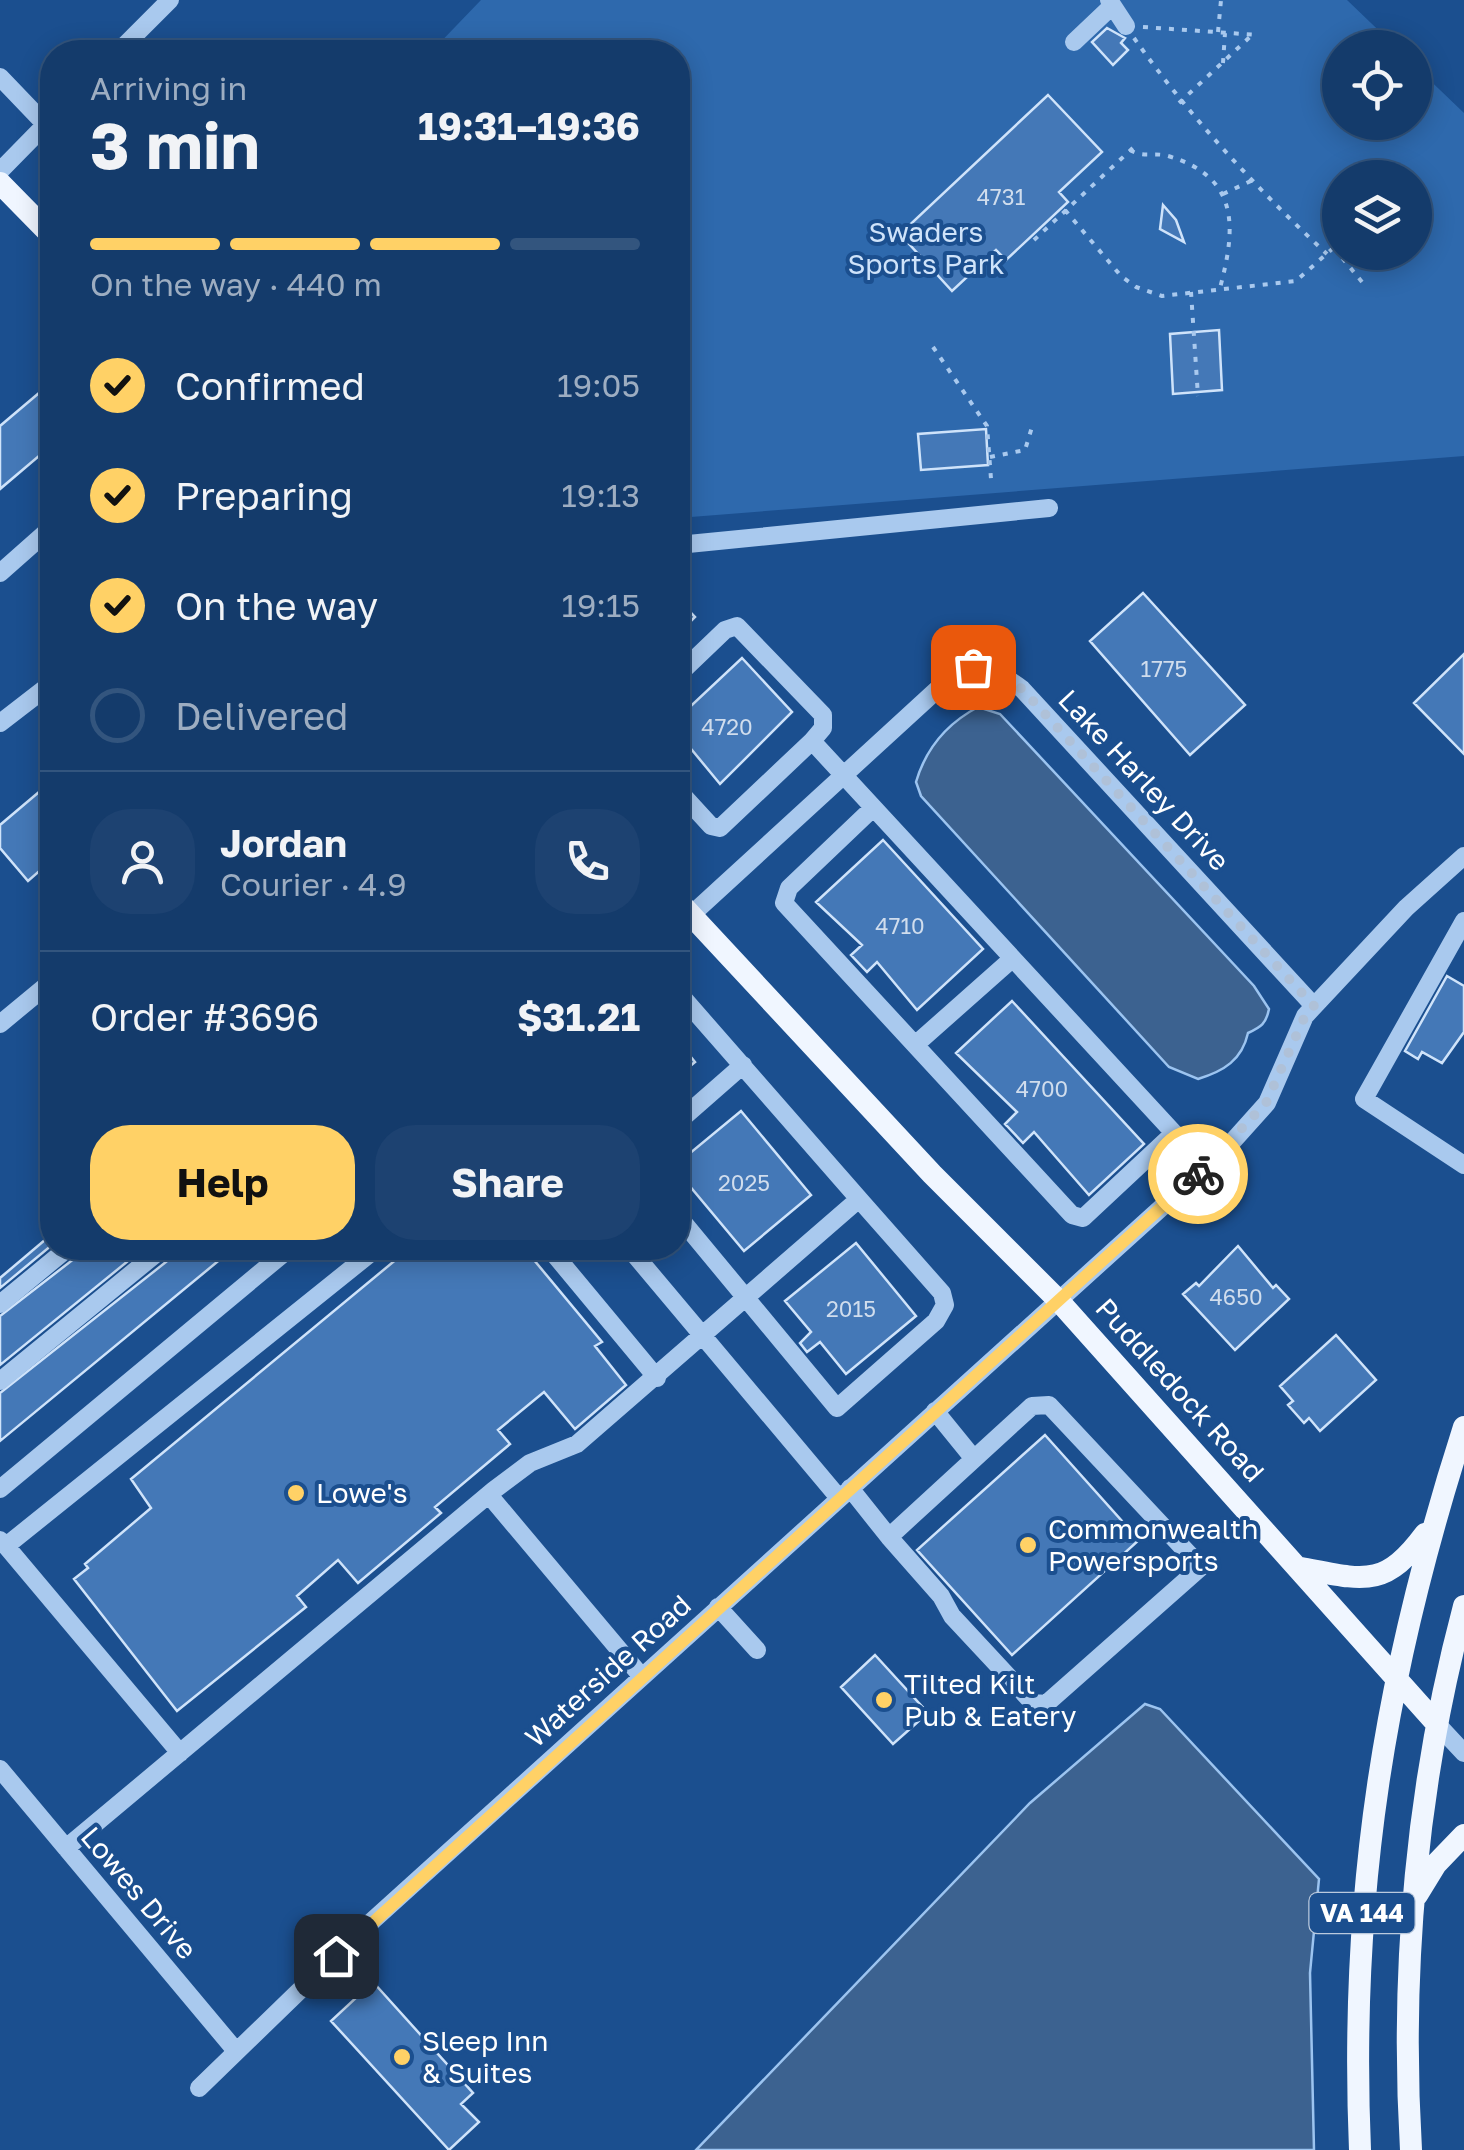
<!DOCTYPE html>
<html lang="en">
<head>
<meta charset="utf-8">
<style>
  :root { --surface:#143b6b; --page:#1d4271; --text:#f1f3f6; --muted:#9dadc1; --line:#33557e; --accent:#ffd166 }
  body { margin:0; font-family:"Golos Text",sans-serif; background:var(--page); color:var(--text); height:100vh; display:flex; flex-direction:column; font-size:38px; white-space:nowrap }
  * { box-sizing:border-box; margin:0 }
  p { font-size:32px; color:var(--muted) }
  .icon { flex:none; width:55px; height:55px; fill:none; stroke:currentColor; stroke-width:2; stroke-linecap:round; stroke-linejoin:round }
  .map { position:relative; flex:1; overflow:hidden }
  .sheet { position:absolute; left:40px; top:40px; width:650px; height:1220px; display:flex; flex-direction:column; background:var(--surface); border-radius:40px; box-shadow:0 5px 25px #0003,0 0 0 2px var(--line) }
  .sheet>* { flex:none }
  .controls { position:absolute; left:1322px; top:30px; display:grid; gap:20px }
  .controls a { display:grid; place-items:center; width:110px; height:110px; border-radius:50%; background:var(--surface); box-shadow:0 5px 25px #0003,0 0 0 2px var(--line); font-size:50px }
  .pin { position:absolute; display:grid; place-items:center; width:85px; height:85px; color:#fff; margin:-42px; border-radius:20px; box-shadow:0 5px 15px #0006 }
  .courier { position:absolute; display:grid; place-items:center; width:100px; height:100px; margin:-50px; border:8px solid #ffd166; border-radius:50%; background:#fff; color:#222; box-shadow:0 2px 12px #0007 }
  .headline em { font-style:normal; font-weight:700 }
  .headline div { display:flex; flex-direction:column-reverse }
  .headline { display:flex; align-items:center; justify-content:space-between; height:170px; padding:0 50px }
  h1 { font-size:65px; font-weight:700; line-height:75px }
  .bar { display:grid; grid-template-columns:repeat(4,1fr); gap:15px 10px; align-content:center; height:120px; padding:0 50px }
  .bar i { height:12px; border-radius:8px; background:var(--line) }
  .bar .on { background:var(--accent) }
  .bar p { grid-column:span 4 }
  .line { display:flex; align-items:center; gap:25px; padding:0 50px; border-top:2px solid var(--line) }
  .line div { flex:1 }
  .round { display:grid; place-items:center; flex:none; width:105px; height:105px; border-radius:40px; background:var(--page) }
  ol { padding:0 50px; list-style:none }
  li { display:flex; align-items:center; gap:30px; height:110px }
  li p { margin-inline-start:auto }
  li .icon { padding:10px; border-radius:50%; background:var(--accent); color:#111; stroke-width:4 }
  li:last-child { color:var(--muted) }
  li i { width:55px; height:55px; border:5px solid var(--line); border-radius:50% }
  .primary-button { display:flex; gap:20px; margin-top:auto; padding:20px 50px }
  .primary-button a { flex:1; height:115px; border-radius:40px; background:var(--accent); color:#111; font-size:40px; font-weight:700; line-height:115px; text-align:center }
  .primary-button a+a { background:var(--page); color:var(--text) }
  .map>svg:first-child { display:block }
  .green { fill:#2e69ad; fill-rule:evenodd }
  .water { fill:#3c6290; stroke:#9cc4f0; stroke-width:2.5 }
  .building { fill:#4478b7; stroke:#cfe3fa; stroke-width:2.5 }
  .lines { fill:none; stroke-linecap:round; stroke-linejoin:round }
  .path { stroke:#a9c9ee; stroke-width:4; stroke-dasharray:5 8; stroke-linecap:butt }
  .minor { stroke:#a9c9ee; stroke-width:18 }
  .major { stroke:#f0f6ff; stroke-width:22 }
  .done { stroke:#afc1d8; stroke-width:10; stroke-dasharray:0 18 }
  .route { stroke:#ffd166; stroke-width:12 }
  .poi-dot { fill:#ffd166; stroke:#1b4f8f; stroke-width:4 }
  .labels { text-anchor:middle; stroke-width:8; stroke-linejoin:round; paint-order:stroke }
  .number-label { font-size:22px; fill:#d0dded }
  .shield { fill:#1b4f8f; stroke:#bbcadd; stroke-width:2.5 }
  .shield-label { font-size:25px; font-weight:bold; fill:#fff }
  .park-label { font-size:28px; fill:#cfe3fa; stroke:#1b4f8f }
  .street-label { font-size:28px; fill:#fff; stroke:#1b4f8f }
  .poi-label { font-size:28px; fill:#fff; stroke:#1b4f8f; text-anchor:start }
</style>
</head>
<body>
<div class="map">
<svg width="1464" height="2150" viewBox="0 0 1464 2150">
  <rect width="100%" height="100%" fill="#1b4f8f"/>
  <path class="green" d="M481,0H1347L1396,47L1340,48V122H1415V66L1464,113V456L678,518V52H431ZM1340,178H1415V252H1340Z"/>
  <path class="water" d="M978,707L1000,714L1254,986L1269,1009C1266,1024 1261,1027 1248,1033C1242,1060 1224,1071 1198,1079L1169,1067L921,796L916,782C926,748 946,724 978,707Z
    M1145,1704L1160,1709L1319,1879L1310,1973L1314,2150H696L1030,1803Z"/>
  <path class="building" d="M1107,28L1125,38L1121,43L1128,50L1113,65L1092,42Z
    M1048,95L1102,152L1059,192L1068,202L1006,260L996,250L952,291L900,234Z
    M1163,205L1176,220L1184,242L1160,229Z
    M1219,330L1222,390L1173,394L1170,334Z
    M52,382V445L0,489V426Z
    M986,429L988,465L921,470L918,434Z
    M1143,593L1245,705L1190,755L1090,641Z
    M678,599L695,617L678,634Z
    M1464,654V754L1414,703Z
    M742,658L792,712L720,784L678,733V718Z
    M52,781V860L28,881L0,848V825Z
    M883,840L983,949L917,1010L877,962L867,972L851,955L862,945L816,902Z
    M1447,976L1464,986V1032L1442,1063L1422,1052L1418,1059L1405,1051Z
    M1012,1001L1144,1144L1089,1195L1034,1132L1023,1143L1007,1126L1005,1124L1017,1112L956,1053Z
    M678,1041L695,1062L678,1076Z
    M741,1111L811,1195L744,1251L678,1172V1163Z
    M52,1234V1245L0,1288V1278Z
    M856,1243L916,1316L846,1374L820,1342L807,1352L800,1343L811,1332L785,1301Z
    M1238,1246L1273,1288L1276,1285L1289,1299L1235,1350L1183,1294L1196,1283L1199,1286Z
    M88,1248H144L0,1365V1316Z
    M175,1248H234L0,1441V1393L171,1258Z
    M410,1248H524L602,1342L595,1346L626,1385L575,1429L544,1392L498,1430L510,1444L435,1507L441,1513L358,1583L338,1560L297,1596L306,1607L177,1711L74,1579L88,1568L85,1564L151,1508L131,1479Z
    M1336,1335L1376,1380L1320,1431L1309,1418L1304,1423L1288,1405L1293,1401L1280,1386Z
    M1045,1435L1139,1540L1012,1655L917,1550Z
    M875,1655L928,1713L893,1744L841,1687Z
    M373,1982L473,2093L461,2104L479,2122L449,2150L331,2021Z"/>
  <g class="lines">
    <path class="path" d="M1143,27L1258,35
      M1218,32L1221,0
      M1134,38C1189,116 1257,189 1327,254
      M1223,63L1225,33
      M1179,103L1252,35
      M1130,150C1143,158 1154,152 1168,156C1240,177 1236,228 1220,288
      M1371,178L1387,161
      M1402,178L1403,176
      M1223,194L1253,180
      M1415,197L1420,192
      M1065,210L1121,276L1136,287L1162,296L1296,281L1340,242
      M1415,223L1433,205
      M1415,234L1418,228
      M1034,240L1136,145
      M1334,248L1367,288
      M1388,252L1393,257L1397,252
      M1191,292L1198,396
      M933,347L987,426L991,479
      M990,457L1025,450L1032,427"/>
    <path class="minor" d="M1109,0L1126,26
      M1074,42L1112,6
      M118,52L170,0
      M0,77L46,125
      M0,171L52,118
      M678,545L1049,508
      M0,573L52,527
      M678,675L725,630L737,626L823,715V728L812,741L1174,1133L1211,1163
      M0,723L52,683
      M678,790L711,826L720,828L812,741
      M873,808L789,888L784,903L1072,1215L1083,1218L1174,1133
      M1464,921L1364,1099L1464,1165
      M678,927L953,675C983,663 998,671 1022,689L1314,1006
      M0,1024L52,981
      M915,1045L1012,959
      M678,1122L743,1065
      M678,1216L837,1408L936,1321L945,1305L942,1293L859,1199
      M549,1248L657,1378
      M629,1248L839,1498
      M0,1304L68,1248
      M0,1381L163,1248
      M850,1488L889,1537L974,1459L935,1411
      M0,1489L290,1248
      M489,1495L642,1677
      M889,1537L941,1596L952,1616L1033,1703L1046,1704L1201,1567L1049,1405L1032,1406L974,1459
      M0,1540L6,1546L377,1248
      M6,1546L180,1753
      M718,1607L757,1650
      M1436,1723L1464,1753
      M0,1769L236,2051
      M66,1848L494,1490L530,1463L577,1444L859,1199L684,999
      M199,2088L360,1932L1224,1151L1267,1103L1305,1016L1406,908L1464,856"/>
    <path class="major" d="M0,183L52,236
      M678,901L932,1174L1058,1300L1436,1723
      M1301,1568C1364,1580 1384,1589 1425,1534
      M1417,1895L1436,1864L1464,1835
      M1360,2150C1349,1892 1385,1672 1464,1427
      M1411,2150C1400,1968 1417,1782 1464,1606"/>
  </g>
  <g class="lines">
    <path class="done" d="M973,667L996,670L1022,689L1314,1006L1305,1016L1266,1103L1198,1174"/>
    <path class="route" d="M336,1956L1198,1174"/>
  </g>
  <g class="poi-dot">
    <circle cx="296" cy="1493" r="10"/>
    <circle cx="1028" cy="1545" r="10"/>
    <circle cx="884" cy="1700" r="10"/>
    <circle cx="402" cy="2057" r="10"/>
  </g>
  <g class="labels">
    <g class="number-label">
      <text x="1001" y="205">4731</text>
      <text x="1164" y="677">1775</text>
      <text x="727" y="735">4720</text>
      <text x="900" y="934">4710</text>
      <text x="1042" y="1097">4700</text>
      <text x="744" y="1191">2025</text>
      <text x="1236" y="1305">4650</text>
      <text x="851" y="1317">2015</text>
    </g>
    <rect class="shield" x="1309.5" y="1893" width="105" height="40" rx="8"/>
    <g class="shield-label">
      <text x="1362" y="1922">VA 144</text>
    </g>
    <g class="park-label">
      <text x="926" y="242">Swaders<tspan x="926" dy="32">Sports Park</tspan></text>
    </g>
    <g class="street-label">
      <text transform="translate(1144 780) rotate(47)" y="10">Lake Harley Drive</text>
      <text transform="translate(1180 1390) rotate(48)" y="10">Puddledock Road</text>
      <text transform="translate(608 1671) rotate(-42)" y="10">Waterside Road</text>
      <text transform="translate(139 1893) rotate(50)" y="10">Lowes Drive</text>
    </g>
    <g class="poi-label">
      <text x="316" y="1503">Lowe's</text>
      <text x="1048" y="1539">Commonwealth<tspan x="1048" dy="32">Powersports</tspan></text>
      <text x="904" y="1694">Tilted Kilt<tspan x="904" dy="32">Pub &amp; Eatery</tspan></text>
      <text x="422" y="2051">Sleep Inn<tspan x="422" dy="32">&amp; Suites</tspan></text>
    </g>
  </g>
</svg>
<div class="controls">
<a><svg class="icon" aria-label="locate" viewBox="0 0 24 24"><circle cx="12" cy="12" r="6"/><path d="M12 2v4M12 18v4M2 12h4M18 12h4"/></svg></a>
<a><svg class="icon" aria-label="layers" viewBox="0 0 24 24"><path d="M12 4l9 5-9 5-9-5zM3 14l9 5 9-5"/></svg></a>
</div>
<div class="pin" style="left:973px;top:667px;background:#ea580c"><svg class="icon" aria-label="bag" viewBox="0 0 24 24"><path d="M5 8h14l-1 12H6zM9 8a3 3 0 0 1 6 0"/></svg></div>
<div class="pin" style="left:336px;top:1956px;background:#1f2937"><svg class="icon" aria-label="home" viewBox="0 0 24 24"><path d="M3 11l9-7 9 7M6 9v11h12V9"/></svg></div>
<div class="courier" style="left:1198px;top:1174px"><svg class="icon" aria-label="bike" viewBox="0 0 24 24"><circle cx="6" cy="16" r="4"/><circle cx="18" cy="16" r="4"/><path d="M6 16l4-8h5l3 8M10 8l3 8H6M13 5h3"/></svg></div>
<section class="sheet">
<div class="headline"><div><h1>3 min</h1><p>Arriving in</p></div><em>19:31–19:36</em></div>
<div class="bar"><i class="on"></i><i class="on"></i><i class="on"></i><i></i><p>On the way · 440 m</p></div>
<ol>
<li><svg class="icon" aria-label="check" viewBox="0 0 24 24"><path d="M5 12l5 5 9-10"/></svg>Confirmed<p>19:05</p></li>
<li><svg class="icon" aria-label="check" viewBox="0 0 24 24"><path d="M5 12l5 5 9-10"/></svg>Preparing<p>19:13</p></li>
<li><svg class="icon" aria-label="check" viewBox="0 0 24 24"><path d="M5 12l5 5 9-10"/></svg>On the way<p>19:15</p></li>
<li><i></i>Delivered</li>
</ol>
<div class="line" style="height:180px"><a class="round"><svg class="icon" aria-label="person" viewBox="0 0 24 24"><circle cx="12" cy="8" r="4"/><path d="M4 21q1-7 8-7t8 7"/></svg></a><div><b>Jordan</b><p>Courier · 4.9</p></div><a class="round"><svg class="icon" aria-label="phone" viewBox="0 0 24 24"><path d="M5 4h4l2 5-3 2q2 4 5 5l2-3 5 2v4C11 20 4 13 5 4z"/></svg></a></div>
<div class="line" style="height:130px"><div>Order #3696</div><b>$31.21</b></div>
<div class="primary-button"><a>Help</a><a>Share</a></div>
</section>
</div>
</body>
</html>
